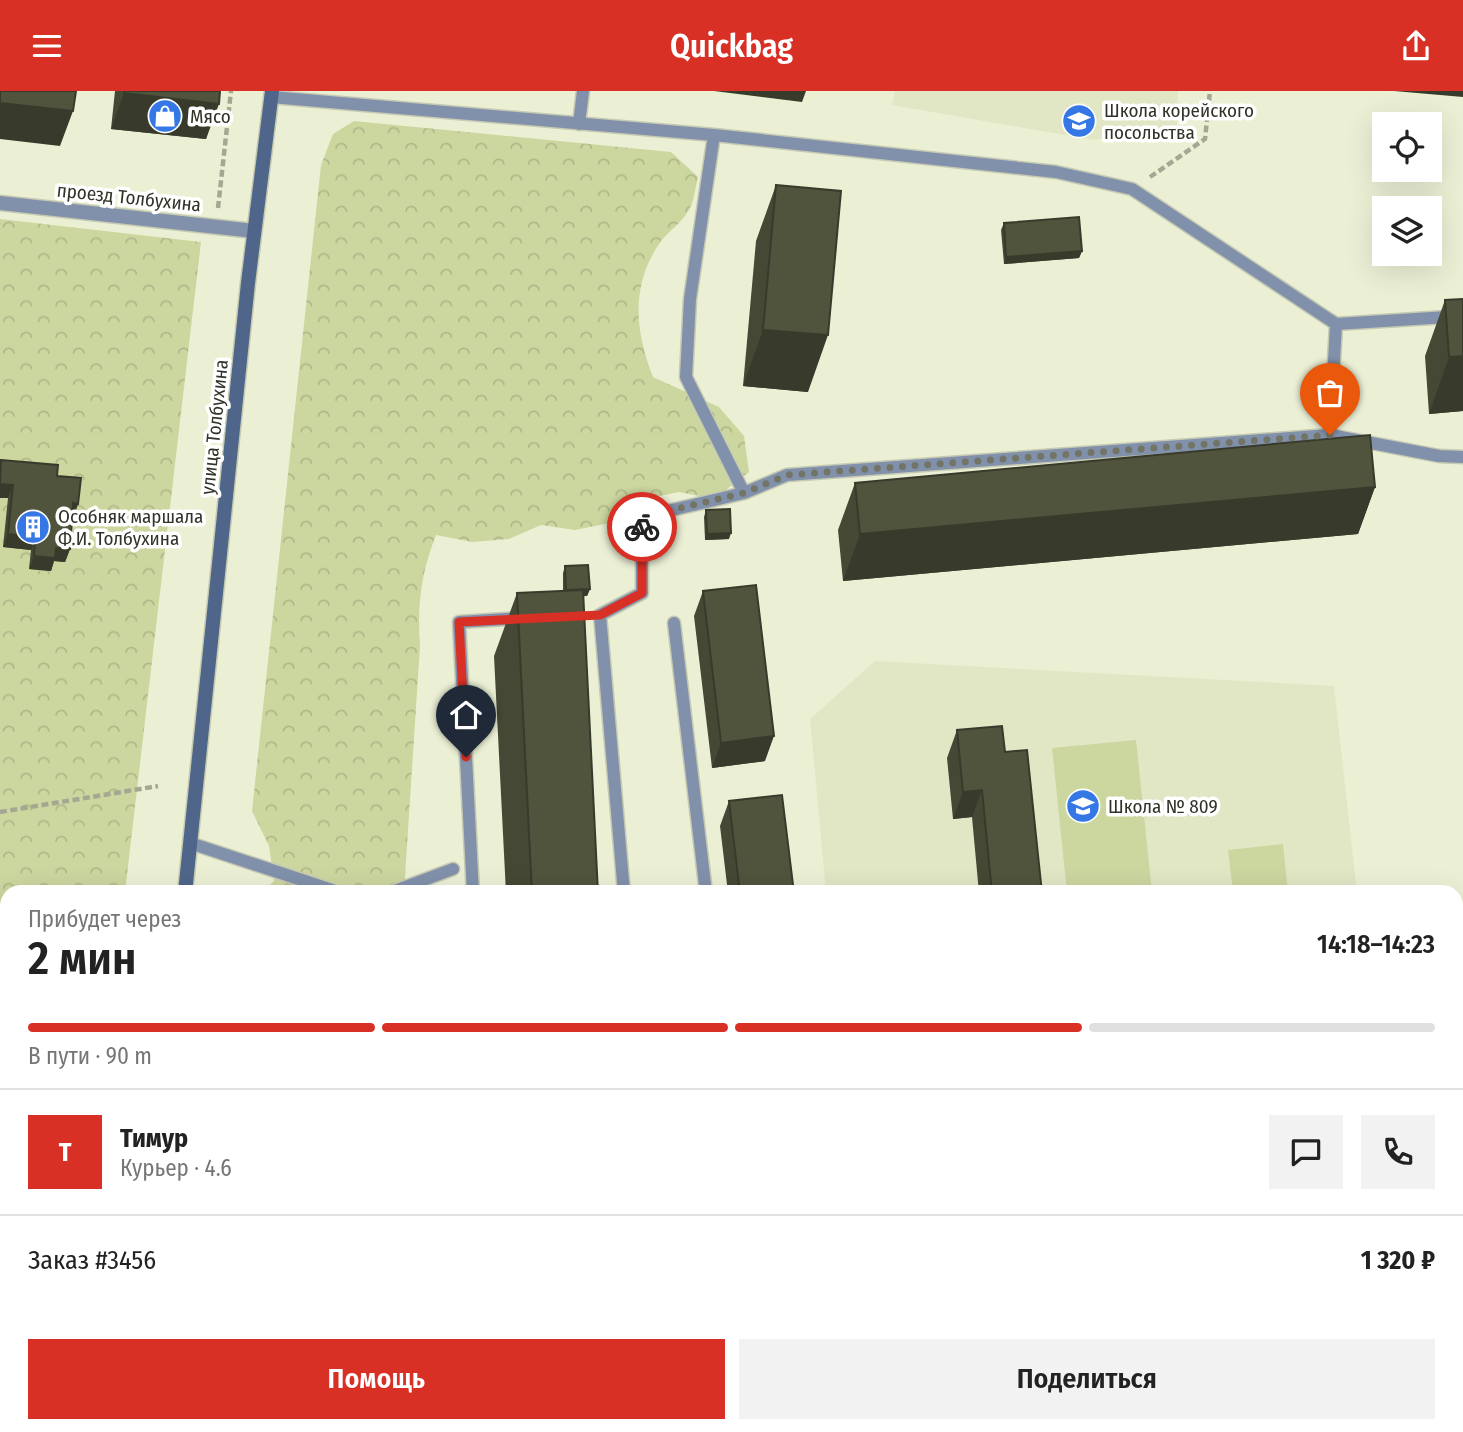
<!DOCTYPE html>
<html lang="ru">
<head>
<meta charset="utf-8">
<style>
  :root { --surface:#fff; --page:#f2f2f2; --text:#222; --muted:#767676; --line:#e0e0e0; --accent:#d93025 }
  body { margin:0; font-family:"Fira Sans Condensed",sans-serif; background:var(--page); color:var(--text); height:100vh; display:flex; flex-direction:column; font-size:26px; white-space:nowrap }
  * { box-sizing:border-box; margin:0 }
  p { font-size:23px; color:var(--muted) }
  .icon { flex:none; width:38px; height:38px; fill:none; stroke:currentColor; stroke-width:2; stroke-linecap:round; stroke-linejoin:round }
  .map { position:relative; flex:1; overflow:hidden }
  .side { position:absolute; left:0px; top:794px; width:1463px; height:548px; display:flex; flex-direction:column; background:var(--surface); border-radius:21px 21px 0 0; box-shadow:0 7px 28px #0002 }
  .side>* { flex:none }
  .fabs { position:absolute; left:1372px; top:21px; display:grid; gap:14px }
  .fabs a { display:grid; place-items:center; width:70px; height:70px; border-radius:0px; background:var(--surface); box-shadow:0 7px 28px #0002; font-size:35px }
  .pin { position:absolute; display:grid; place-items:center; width:60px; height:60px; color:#fff; margin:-72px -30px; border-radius:50% 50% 50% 0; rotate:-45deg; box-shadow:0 0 7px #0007 }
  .pin .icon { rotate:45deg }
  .courier { position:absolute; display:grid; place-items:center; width:70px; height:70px; margin:-35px; border:5px solid #d93025; border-radius:50%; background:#fff; color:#222; box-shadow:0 2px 9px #0007 }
  .summary em { font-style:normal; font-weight:600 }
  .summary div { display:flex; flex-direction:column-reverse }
  .summary { display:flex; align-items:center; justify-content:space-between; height:119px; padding:0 28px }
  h1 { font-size:46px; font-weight:600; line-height:52px }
  .bar { display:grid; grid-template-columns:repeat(4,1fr); gap:10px 7px; align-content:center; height:84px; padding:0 28px }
  .bar i { height:9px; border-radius:5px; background:var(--line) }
  .bar .selected { background:var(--accent) }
  .bar p { grid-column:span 4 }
  .line { display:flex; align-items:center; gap:18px; padding:0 28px; border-top:2px solid var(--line) }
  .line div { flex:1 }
  .round { display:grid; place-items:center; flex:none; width:74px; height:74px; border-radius:0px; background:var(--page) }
  .cta { display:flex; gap:14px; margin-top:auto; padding:14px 28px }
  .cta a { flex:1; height:80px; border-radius:0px; background:var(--accent); color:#fff; font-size:28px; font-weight:600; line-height:80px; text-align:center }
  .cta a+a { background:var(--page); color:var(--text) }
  header { display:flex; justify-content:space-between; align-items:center; height:91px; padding:0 28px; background:var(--accent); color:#fff; font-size:32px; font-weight:600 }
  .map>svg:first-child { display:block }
  .built { fill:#e1e7c5 }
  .forest { fill:url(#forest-crowns) }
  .garden { fill:#ccd69f }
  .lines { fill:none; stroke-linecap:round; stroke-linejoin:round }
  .service-casing { stroke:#c6cab3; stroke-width:15 }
  .minor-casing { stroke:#c6cab3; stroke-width:17 }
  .secondary-casing { stroke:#c6cab3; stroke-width:17 }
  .primary-casing { stroke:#c6cab3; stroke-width:20 }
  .path { stroke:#a4a893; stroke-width:4.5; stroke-dasharray:7 3.5; stroke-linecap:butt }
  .service { stroke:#8291ab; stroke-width:12 }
  .minor { stroke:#8291ab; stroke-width:14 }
  .secondary { stroke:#4f668a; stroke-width:14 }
  .primary { stroke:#2c4671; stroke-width:18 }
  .primary-bridge-casing { stroke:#c6cab3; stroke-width:20; stroke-linecap:butt }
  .primary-bridge { stroke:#2c4671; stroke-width:18 }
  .wall { fill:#454834 }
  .shaded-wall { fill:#383b2b }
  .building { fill:#50543d; stroke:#383b2b; stroke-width:2 }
  .done { stroke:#727565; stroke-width:7; stroke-dasharray:0 12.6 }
  .route { stroke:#d93025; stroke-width:9 }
  .labels { text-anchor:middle; stroke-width:7; stroke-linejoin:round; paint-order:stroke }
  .poi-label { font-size:19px; fill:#313329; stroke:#fff; text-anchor:start }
  .street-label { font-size:19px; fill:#313329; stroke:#fff }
</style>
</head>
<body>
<header><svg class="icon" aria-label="menu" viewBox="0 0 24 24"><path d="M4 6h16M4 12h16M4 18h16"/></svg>Quickbag<svg class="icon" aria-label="share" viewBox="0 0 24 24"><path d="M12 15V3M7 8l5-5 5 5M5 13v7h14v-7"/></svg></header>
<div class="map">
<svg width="1463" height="1341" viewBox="0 0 1463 1341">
  <defs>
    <pattern id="forest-crowns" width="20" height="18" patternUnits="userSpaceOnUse" patternTransform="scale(1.75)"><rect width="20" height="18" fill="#ccd69f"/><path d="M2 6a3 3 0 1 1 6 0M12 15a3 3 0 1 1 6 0" fill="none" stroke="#b0b889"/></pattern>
  </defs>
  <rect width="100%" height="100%" fill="#ebf0d5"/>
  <path class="built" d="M895,0H1178L1177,38L1093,49L892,14Z
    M875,570L1334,595L1357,801H826L810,628Z"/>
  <path class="forest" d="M354,30L671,61L698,86C695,97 694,113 687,122C680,133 669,140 661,150C630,194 635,240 653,286L719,316L744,345L749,381L714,408L679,401L644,408L615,431L575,439L541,434L509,448L472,451L436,444C421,482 417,514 420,555L404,801H263L274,790L269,755L252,720L321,74L333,43Z
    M0,128L201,151L125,801L7,802V830L0,827Z
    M657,1335H853L854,1336L847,1341H634Z"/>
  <path class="garden" d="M1136,649L1152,801H1067L1052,657Z
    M1283,753L1288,801H1233L1228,759Z"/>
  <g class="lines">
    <g class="service-casing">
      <path id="service" d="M271,6L714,44L1056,81L1132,98L1336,233L1463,225
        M579,33L583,0
        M714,44L690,208L686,286L744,402L787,384L1330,344
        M1336,233L1330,344L1439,365L1463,366
        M674,532L706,802
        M190,752L341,802
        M389,802L453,778
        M473,802L459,531L523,527
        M624,802L600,524L642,502V426L744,402"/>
    </g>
    <g class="minor-casing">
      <path id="minor" d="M0,112L254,140"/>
    </g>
    <g class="secondary-casing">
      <path id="secondary" d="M185,802L248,192L272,0
        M1456,1058L1463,1057
        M0,1224L7,1223
        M1456,1325L1463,1324
        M1294,1341L1351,1335"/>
    </g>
    <g class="primary-casing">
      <path id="primary" d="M1456,1131L1463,1130
        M1456,1195L1463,1194
        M0,1291H7"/>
    </g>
    <path class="path" d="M1150,86L1205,48L1210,0
      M218,117L231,0
      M0,721L158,695
      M96,1335V1341"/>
    <use href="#service" class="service"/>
    <use href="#minor" class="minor"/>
    <use href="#secondary" class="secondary"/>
    <use href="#primary" class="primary"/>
    <g class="primary-bridge-casing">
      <path id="primary-bridge" d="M137,1341L194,1335"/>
    </g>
    <use href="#primary-bridge" class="primary-bridge"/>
  </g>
  <path class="wall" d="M115,0H220L206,48L111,38Z
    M776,94L808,301L743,295L756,150Z
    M1004,132L1082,160L1079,167L1004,173L1001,139Z
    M1445,209L1463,320L1429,323L1425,265Z
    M1,369L57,385L74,426H72L70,458L65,471L54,470L51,480L29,478L31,459L3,456L8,407H0Z
    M855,392L1375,396L1358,443L843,490L838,439Z
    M706,419L729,448L705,449L704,426Z
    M565,475L590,498L587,505H583L598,802H506L494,565L517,502L563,500V482Z
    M703,500L765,670L712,677L694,525Z
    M957,639L1005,661L1042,802H979L972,726L953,728L947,667Z
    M729,710L794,802H728L720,735Z"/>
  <path class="shaded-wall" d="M714,0H806L802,11Z
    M1394,0H1463V6Z
    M124,2L219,13L206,48L111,38Z
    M0,12L73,20L60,55L0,48Z
    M1082,160L1079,167L1004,173L1006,166Z
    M763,239L828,244L808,301L743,295Z
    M1463,265V320L1429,323L1449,266Z
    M0,393L13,394L8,407H0Z
    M1375,396L1358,443L843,490L860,443Z
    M73,412L78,413L74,426L69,425Z
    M731,442L729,448L705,449L707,443Z
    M8,443L35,446L31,459L3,456Z
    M56,457L70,458L65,471L54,470L51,480L29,478L34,465Z
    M590,498L587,505L564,506L566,499Z
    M774,645L765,670L712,677L721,652Z
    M982,699L972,726L953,728L963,701Z"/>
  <path class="building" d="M0,0H76L73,20L0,12Z
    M124,0H220L219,13L124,2Z
    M776,94L841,100L828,244L763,239Z
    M1079,126L1082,160L1006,166L1004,132Z
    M1463,208V265L1449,266L1445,209Z
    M1370,344L1375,396L860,443L855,392Z
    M1,369L58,374L57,385L81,387L78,413L73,412L70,458L56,457L55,467L34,465L35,446L8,443L13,394L0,393Z
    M730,418L731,442L707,443L706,419Z
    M588,474L590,498L566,499L565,475Z
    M756,494L774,645L721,652L703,500Z
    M583,499L598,802H532L517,502Z
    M1002,635L1005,661L1027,659L1042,802H992L982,699L963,701L957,639Z
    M782,704L794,802H740L729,710Z"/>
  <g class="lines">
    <path class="done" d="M642,436V426L744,402L787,384L1330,344"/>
    <path class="route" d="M466,666L459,531L600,524L642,502V436"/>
  </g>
  <defs>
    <g id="shop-disc" transform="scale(1.75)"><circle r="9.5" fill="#3578e5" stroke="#fff"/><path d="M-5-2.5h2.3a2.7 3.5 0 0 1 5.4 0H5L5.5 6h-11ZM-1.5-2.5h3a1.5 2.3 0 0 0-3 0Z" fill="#fff"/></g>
    <g id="school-disc" transform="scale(1.75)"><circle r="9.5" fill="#3578e5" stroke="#fff"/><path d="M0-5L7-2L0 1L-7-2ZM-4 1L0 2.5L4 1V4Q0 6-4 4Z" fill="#fff"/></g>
    <g id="building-disc" transform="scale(1.75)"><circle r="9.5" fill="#3578e5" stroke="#fff"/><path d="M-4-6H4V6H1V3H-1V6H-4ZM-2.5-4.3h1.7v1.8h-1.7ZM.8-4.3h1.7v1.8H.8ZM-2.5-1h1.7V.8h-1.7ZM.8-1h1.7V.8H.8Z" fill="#fff"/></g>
  </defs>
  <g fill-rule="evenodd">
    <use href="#shop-disc" x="165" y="25"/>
    <use href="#school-disc" x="1079" y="30"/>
    <use href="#building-disc" x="33" y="436"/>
    <use href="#school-disc" x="1083" y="715"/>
  </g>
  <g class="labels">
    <g class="poi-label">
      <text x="1104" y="26">Школа корейского<tspan x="1104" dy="22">посольства</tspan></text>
      <text x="190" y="32">Мясо</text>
      <text x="58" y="432">Особняк маршала<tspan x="58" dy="22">Ф.И. Толбухина</tspan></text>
      <text x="1108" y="722">Школа № 809</text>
    </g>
    <g class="street-label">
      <text transform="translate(129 106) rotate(6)" y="7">проезд Толбухина</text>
      <text transform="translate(214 336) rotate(-84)" y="7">улица Толбухина</text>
    </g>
  </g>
</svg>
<div class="fabs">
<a><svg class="icon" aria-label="locate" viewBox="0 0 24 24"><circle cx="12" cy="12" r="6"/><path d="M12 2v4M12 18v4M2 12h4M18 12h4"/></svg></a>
<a><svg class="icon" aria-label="layers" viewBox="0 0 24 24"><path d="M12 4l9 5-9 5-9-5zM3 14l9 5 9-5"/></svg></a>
</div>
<div class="pin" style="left:1330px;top:344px;background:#ea580c"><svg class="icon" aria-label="bag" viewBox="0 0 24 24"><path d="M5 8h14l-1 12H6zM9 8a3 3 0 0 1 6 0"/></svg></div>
<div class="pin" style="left:466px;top:666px;background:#1f2937"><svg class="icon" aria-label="home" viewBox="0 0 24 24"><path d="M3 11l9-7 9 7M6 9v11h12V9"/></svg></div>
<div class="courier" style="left:642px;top:436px"><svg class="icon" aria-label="bike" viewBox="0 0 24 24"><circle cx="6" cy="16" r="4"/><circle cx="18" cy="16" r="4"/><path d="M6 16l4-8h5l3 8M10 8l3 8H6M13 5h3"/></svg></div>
<section class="side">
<div class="summary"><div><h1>2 мин</h1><p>Прибудет через</p></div><em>14:18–14:23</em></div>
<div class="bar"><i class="selected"></i><i class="selected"></i><i class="selected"></i><i></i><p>В пути · 90 m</p></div>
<div class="line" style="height:126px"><b class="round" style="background:var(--accent);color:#fff">Т</b><div><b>Тимур</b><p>Курьер · 4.6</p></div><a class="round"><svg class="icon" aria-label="chat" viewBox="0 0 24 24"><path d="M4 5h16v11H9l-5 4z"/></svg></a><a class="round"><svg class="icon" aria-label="phone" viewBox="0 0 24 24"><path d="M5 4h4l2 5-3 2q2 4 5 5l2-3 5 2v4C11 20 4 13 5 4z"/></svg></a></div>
<div class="line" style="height:91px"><div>Заказ #3456</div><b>1 320 ₽</b></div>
<div class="cta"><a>Помощь</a><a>Поделиться</a></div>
</section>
</div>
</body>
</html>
